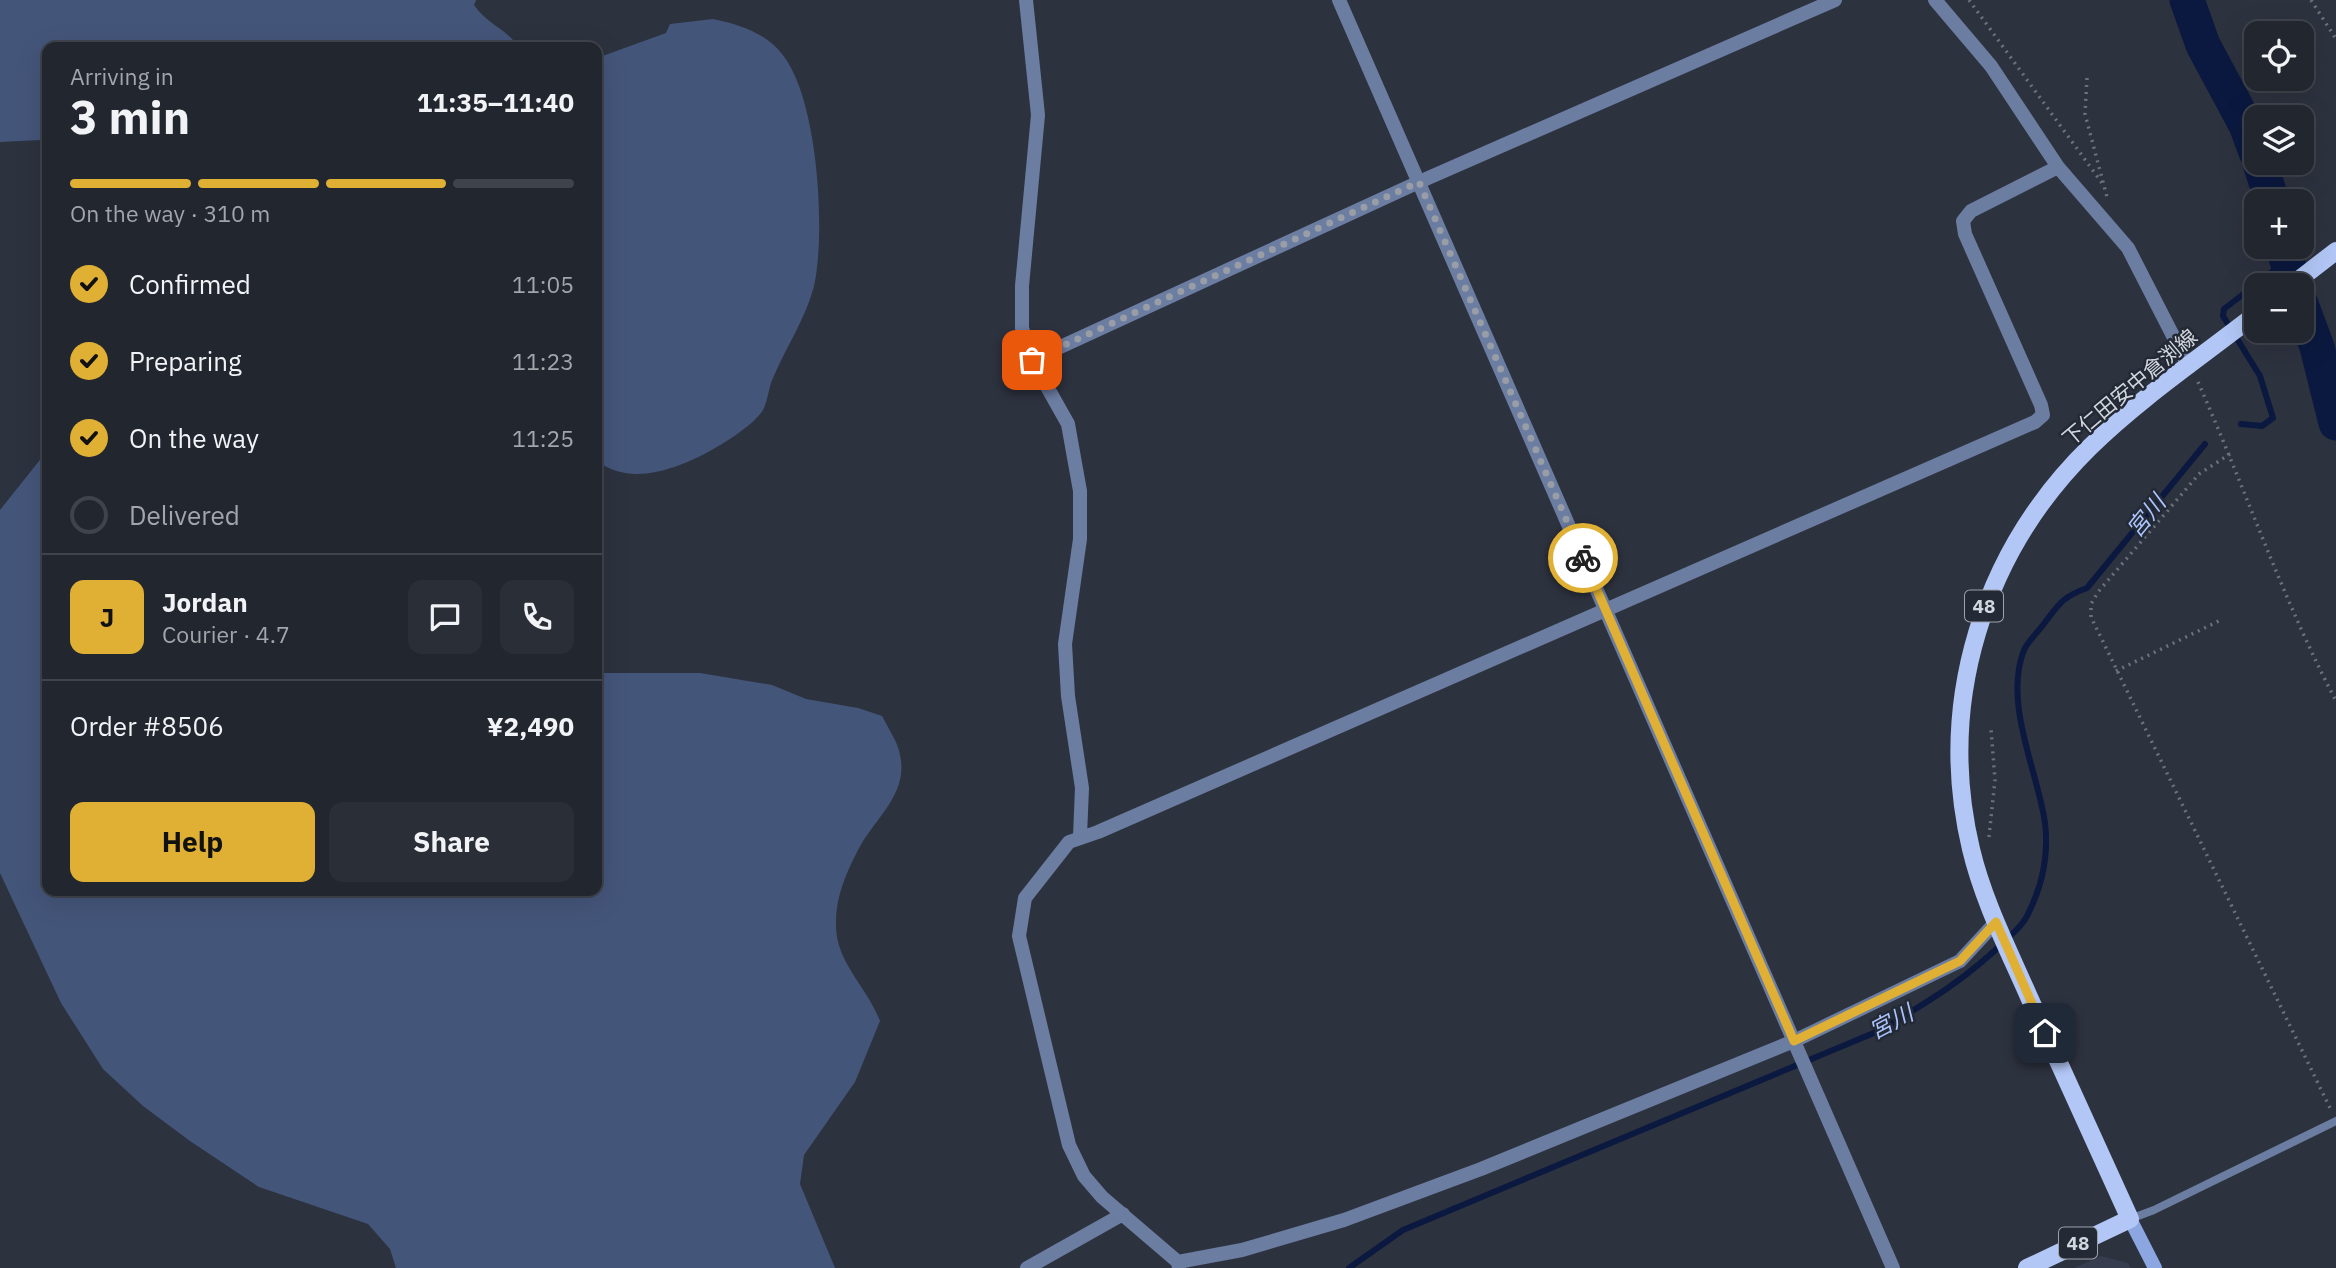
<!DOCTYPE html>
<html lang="en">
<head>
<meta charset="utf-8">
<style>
  :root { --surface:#22262f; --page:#2a2e37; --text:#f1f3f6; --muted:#a2a5aa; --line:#3f434b; --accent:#e0b034 }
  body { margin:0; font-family:"IBM Plex Sans","Noto Sans JP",sans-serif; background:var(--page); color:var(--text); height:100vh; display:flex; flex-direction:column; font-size:26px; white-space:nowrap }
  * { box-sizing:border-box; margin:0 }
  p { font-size:23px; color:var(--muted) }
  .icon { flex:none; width:38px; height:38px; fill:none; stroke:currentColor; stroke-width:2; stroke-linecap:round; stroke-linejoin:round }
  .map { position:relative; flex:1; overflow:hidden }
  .details { position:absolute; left:42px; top:42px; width:560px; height:854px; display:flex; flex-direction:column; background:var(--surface); border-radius:14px; box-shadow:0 7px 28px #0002,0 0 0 2px var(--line) }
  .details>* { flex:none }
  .fabs { position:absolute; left:2244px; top:21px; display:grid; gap:14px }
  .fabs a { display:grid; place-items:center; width:70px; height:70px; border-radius:14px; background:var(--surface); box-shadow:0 7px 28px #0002,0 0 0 2px var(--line); font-size:35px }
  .pin { position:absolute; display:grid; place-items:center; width:60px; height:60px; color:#fff; margin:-30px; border-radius:14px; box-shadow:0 4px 10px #0006 }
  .courier { position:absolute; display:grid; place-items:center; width:70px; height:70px; margin:-35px; border:5px solid #e0b034; border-radius:50%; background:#fff; color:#222; box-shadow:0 2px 9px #0007 }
  .head em { font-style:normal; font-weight:700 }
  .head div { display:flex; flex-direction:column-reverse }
  .head { display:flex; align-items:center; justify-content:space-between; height:119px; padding:0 28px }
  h1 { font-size:46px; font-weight:700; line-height:52px }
  .bar { display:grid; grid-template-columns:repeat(4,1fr); gap:10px 7px; align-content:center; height:84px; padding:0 28px }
  .bar i { height:9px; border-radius:5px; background:var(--line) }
  .bar .selected { background:var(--accent) }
  .bar p { grid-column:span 4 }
  .line { display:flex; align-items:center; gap:18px; padding:0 28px; border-top:2px solid var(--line) }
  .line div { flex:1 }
  .round { display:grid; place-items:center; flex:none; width:74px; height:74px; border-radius:14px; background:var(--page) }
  ol { padding:0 28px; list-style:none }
  li { display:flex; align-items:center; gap:21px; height:77px }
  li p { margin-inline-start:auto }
  li .icon { padding:7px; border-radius:50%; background:var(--accent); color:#111; stroke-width:4 }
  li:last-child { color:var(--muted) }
  li i { width:38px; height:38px; border:4px solid var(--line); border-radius:50% }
  .primary-button { display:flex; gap:14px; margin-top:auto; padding:14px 28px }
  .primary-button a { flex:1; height:80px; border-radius:14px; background:var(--accent); color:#111; font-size:28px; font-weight:700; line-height:80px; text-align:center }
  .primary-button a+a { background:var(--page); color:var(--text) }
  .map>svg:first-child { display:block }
  .built { fill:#353d4f }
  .green { fill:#44557a }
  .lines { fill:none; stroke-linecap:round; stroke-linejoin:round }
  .stream { stroke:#0b1940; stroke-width:6 }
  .river { stroke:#0b1940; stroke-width:35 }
  .path { stroke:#6d717c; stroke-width:3.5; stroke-dasharray:2 5; stroke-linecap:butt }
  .service { stroke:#6c7da2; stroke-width:8 }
  .minor { stroke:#6c7da2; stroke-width:14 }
  .tertiary { stroke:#6c7da2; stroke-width:14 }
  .secondary { stroke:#8ca6e2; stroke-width:14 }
  .primary { stroke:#b2c7f6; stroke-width:18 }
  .done { stroke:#989da6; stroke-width:7; stroke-dasharray:0 12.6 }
  .route { stroke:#e0b034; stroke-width:9 }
  .labels { text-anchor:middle; stroke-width:5; stroke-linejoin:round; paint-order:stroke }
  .shield { fill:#232935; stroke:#9ea2ab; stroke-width:2 }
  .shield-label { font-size:19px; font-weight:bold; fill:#d2d6de }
  .street-label { font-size:21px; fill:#d2d6de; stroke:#232935 }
  .water-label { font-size:23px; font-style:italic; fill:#abc4fd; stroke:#232935 }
</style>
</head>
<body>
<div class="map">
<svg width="2336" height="1268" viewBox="0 0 2336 1268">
  <rect width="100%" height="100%" fill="#2d323f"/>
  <path class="built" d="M2101,1256L2128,1263L2131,1268H2074Z"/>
  <path class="green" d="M0,0H476L474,5C487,24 505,28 519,47H47V143L40,140L0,142Z
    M713,19C738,24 766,33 782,54C818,97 826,233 814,286C806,318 786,347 773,378C768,388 768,404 761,413C745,433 701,458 677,466C648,476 622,479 597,461V58L666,33L670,24Z
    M47,451V891H597V673H700L772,685L806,699L858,708L882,716C888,728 898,742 900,755C909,794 874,819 858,850C846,873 835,899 836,925C836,963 866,985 880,1021L855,1082L804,1155L800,1184L835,1268H396L390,1249L368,1224L259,1187L190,1141L143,1106L103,1069L61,1003L0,873V510Z"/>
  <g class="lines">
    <path class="stream" d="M2241,424L2262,426L2273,418L2260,376L2223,316L2224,309L2286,261
      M1349,1268L1403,1230L1881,1030C1929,1001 1965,980 2006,940C2013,933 2023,925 2027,916C2042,887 2049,856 2045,823C2038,772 2003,703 2024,650C2028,641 2038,632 2043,625C2059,604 2062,597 2087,588L2205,444"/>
    <path class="river" d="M2187,0L2203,45L2246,125L2256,152
      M2260,163L2272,201
      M2283,247L2294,285
      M2301,304L2317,347L2336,423"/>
    <path class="path" d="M1969,0L2102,183
      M2311,0L2336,39
      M2087,78L2085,114L2107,197
      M2198,382C2245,488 2282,598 2336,701
      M2230,454L2199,474L2098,592L2091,604V617L2331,1110
      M2116,671L2223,619
      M1989,837L1995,780L1991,729"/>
    <path class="service" d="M2130,1219L2154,1210L2336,1121"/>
    <path class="minor" d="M1026,0L1038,115L1022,286V328L1032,360L1068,424L1080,491V539L1065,644L1068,696L1082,788L1080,836
      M1935,0L1991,66L2058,167L2128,248L2189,367
      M1032,360L1419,182L1835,0
      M1178,1262L1242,1250L1344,1220L1481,1169L1794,1041L1960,961L1996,922
      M1027,1268L1123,1214
      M1179,1268L1178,1262L1102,1197L1084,1176L1069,1145L1019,936L1025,898L1069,842L1098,832L2035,422L2043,415L2041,405L1965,234L1963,221L1971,211L2058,167"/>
    <path class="tertiary" d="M1339,0L1893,1268"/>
    <path class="secondary" d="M2130,1219L2155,1268"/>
    <path class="primary" d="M2292,285L2336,251
      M2027,1268L2130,1219C2096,1145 2062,1071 2029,997C2008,949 1983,900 1971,849C1936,702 1983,552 2090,447C2140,398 2201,357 2256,314"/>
  </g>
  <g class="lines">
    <path class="done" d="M1032,360L1419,182L1583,558"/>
    <path class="route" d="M1583,558L1794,1041L1960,961L1996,922L2045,1033"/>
  </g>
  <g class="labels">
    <g class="shield">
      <rect x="1965" y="590.5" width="38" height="31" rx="5"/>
      <rect x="2059" y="1227.5" width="38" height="31" rx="5"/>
    </g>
    <g class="shield-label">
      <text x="1984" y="613">48</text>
      <text x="2078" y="1250">48</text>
    </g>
    <g class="street-label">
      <text transform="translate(2130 388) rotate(-40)" y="7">下仁田安中倉渕線</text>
    </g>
    <g class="water-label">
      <text transform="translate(2146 516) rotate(-51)" y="8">宮川</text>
      <text transform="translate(1891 1022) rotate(-28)" y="8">宮川</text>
    </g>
  </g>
</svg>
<div class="fabs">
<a><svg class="icon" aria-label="locate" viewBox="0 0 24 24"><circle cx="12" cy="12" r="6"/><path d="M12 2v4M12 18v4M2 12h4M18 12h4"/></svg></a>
<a><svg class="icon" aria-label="layers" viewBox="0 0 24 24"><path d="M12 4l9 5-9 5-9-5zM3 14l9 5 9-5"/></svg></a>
<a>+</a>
<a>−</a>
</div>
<div class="pin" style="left:1032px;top:360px;background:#ea580c"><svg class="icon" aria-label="bag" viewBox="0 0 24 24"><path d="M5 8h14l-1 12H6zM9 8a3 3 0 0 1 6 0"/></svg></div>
<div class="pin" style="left:2045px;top:1033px;background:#1f2937"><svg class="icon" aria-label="home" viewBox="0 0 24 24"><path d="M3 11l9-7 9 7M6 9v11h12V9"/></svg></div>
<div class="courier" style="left:1583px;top:558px"><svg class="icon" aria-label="bike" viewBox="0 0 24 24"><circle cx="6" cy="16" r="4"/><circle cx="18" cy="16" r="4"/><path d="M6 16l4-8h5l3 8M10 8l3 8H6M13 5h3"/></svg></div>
<section class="details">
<div class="head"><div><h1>3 min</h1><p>Arriving in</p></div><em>11:35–11:40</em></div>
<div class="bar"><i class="selected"></i><i class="selected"></i><i class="selected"></i><i></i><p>On the way · 310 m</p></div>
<ol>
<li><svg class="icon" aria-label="check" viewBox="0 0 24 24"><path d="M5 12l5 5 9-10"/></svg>Confirmed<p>11:05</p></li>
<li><svg class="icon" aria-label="check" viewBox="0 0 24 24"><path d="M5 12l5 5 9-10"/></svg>Preparing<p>11:23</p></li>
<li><svg class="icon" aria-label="check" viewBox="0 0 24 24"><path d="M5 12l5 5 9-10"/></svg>On the way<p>11:25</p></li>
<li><i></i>Delivered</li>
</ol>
<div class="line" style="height:126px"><b class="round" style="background:var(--accent);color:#111">J</b><div><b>Jordan</b><p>Courier · 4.7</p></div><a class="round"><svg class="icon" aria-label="chat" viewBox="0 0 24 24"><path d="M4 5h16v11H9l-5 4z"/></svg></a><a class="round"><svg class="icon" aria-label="phone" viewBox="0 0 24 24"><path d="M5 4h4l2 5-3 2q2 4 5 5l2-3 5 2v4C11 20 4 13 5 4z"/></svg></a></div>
<div class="line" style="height:91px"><div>Order #8506</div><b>¥2,490</b></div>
<div class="primary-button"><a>Help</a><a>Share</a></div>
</section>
</div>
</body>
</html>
